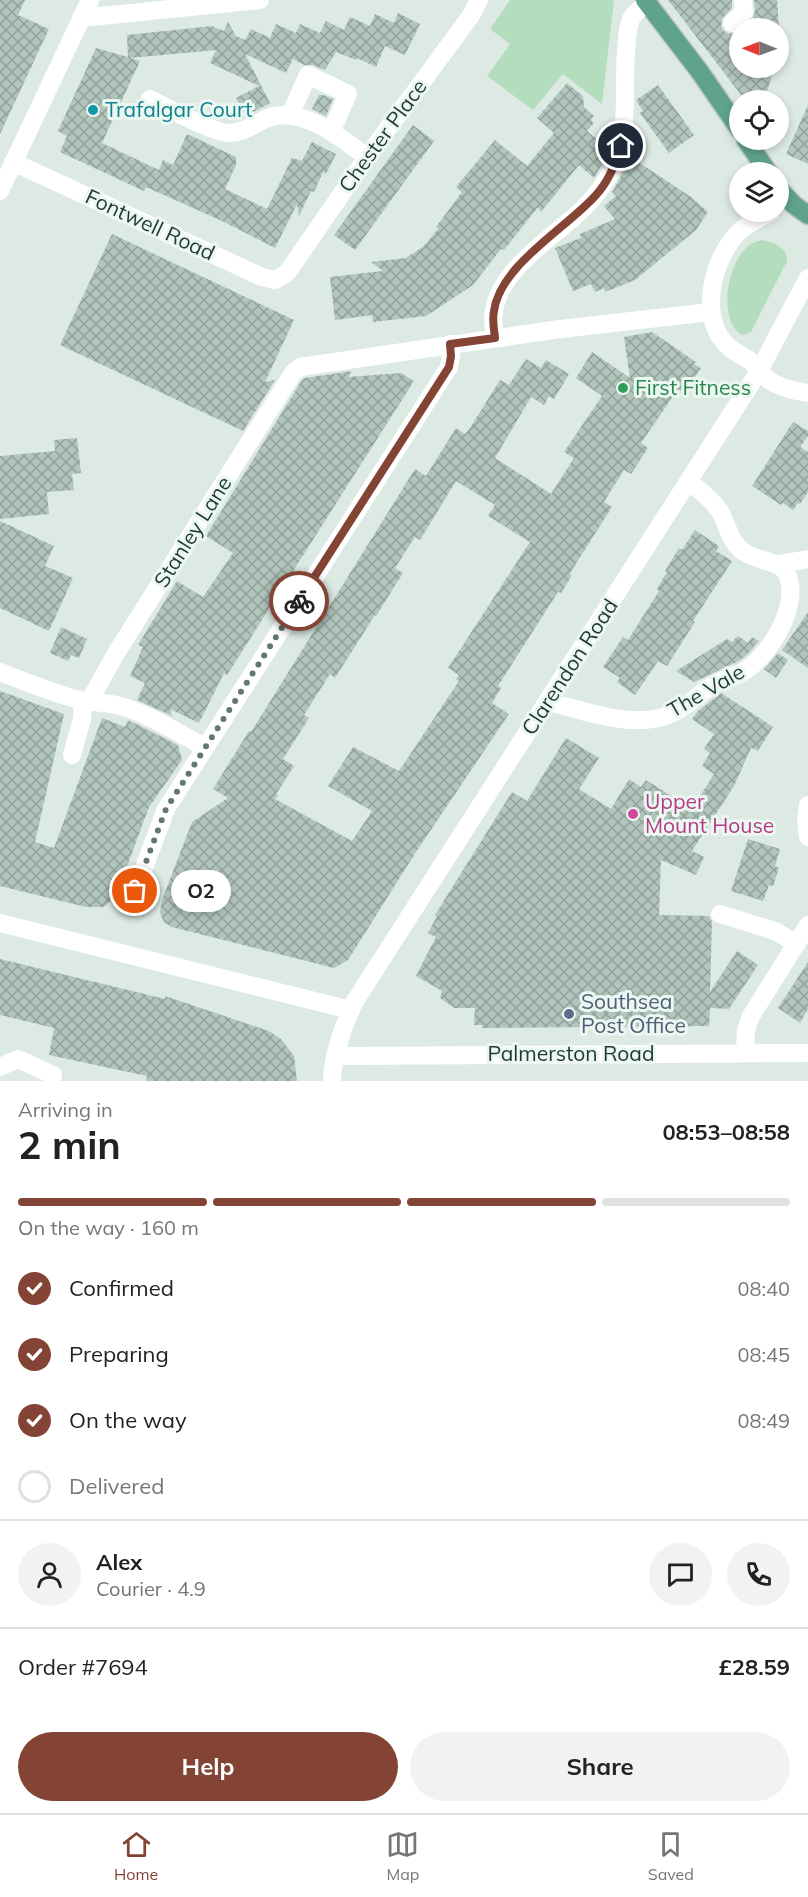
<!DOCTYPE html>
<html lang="en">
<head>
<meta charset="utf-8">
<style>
  :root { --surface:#fff; --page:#f2f2f2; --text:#222; --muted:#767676; --line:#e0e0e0; --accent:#834435 }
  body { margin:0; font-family:Mulish,sans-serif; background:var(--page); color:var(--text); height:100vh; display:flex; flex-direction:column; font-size:22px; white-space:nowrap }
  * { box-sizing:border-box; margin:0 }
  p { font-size:20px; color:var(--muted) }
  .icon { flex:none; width:33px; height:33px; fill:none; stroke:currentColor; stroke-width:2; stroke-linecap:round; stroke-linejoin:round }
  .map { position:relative; height:1081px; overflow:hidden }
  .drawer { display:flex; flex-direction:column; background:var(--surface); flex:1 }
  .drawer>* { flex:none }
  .needle { width:39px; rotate:271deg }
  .controls { position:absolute; left:729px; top:18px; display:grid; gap:12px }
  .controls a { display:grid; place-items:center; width:60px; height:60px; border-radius:50%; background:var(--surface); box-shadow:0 3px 9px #0003; font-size:30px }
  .pin { position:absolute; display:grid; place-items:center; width:51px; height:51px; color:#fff; margin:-26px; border:3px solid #fff; border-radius:50%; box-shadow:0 2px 6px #0007 }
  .courier { position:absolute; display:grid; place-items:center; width:60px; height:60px; margin:-30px; border:4px solid #834435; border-radius:50%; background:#fff; color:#222; box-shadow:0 2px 8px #0007 }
  .bubble { position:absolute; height:42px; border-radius:21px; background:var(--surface); box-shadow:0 3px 9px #0003; font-size:20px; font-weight:700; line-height:42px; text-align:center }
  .overview em { font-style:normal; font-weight:700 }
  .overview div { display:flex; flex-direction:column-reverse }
  .overview { display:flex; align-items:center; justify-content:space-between; height:102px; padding:0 18px }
  h1 { font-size:39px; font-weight:700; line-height:45px }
  .bar { display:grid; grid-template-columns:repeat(4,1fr); gap:9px 6px; align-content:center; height:72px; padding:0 18px }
  .bar i { height:8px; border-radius:4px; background:var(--line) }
  .bar .on { background:var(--accent) }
  .bar p { grid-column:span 4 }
  .line { display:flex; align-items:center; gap:15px; padding:0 18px; border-top:2px solid var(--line) }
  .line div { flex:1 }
  .round { display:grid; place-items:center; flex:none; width:63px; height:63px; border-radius:32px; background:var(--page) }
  ol { padding:0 18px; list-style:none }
  li { display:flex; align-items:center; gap:18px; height:66px }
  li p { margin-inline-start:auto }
  li .icon { padding:6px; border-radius:50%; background:var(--accent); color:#fff; stroke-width:4 }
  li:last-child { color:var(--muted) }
  li i { width:33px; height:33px; border:3px solid var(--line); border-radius:50% }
  .button { display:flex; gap:12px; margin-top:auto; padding:12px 18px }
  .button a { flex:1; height:69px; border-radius:36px; background:var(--accent); color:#fff; font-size:24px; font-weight:700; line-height:69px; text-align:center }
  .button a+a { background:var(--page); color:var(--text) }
  .tabs { display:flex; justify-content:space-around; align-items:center; height:84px; border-top:2px solid var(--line); background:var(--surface); font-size:16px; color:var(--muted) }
  .tabs a { display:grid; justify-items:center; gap:3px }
  .tabs .on { color:var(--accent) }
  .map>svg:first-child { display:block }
  .green { fill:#b4ddbd }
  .building { fill:url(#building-cross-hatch); fill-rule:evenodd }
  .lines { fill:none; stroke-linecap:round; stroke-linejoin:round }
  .major-casing { stroke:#bcc4c1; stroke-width:21 }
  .minor { stroke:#fff; stroke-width:18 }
  .major { stroke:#5fa28e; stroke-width:18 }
  .done { stroke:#617870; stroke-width:6; stroke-dasharray:0 10.8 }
  .route { stroke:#834435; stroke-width:8 }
  .culture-dot { fill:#0f9aa8; stroke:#edf7f2; stroke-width:2 }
  .leisure-dot { fill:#2e9e5b; stroke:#edf7f2; stroke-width:2 }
  .hotel-dot { fill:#d1479c; stroke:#edf7f2; stroke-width:2 }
  .service-dot { fill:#5c6f8a; stroke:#edf7f2; stroke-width:2 }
  .labels { text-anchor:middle; stroke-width:6; stroke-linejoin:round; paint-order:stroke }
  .culture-label { font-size:21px; fill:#0d838f; stroke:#edf7f2; text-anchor:start }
  .street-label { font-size:21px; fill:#1e3a31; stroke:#edf7f2 }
  .leisure-label { font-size:21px; fill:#27864d; stroke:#edf7f2; text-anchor:start }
  .hotel-label { font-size:21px; fill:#b23c85; stroke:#edf7f2; text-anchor:start }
  .service-label { font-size:21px; fill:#4e5e75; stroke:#edf7f2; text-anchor:start }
</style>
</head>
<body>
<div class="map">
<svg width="808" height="1081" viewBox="0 0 808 1081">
  <defs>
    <pattern id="building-cross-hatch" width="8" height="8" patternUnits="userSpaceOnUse" patternTransform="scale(1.5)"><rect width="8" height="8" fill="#b2c5bc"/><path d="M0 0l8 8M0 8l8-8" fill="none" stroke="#90a199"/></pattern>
  </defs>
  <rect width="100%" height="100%" fill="#ddeae4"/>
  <path class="green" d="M510,0H614L602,104L563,74L533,110L487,76L510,44L490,29Z
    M762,240C774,242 788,248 787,261L751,332L742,335C714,318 729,244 762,240Z"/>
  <path class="building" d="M0,0H25L18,15L49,29L0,134Z
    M668,0H732V8L722,19L721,26L724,31L729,34L740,31V68H774L767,92L756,100H745Z
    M754,0H777L779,28L753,18L755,11Z
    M398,13L420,24L405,55L385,46L376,67L357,58L356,60L336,52L325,70L313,65H304L293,59L286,73L245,54L270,103L246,116L236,98L259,86L210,63L216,50L130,58L140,61L102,143L159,170L163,160L173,165L187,134L236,157V165L225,189L267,209L292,158L302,161L312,142L336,154L326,174L323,172L314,192L311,191L299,216L297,204L275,248L222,221L146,187L144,191L60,152L67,136L58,131L96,48L128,57L127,35L212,26L224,31L228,22L236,36L245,40L251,29L270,38L276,24L296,33L300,24L320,33L326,21L344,30L350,17L370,26L375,14L394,23Z
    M567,83L583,96L584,107L594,116L591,120L594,123L587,131L608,149L603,163L594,178L579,165L541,212L538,207L504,250L501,249L473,285L426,316L373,322L372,315L335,320L330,277L383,271L371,262L406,258L424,246L438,229L436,227L462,192L456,187L495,140L527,166L554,133L537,118Z
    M658,85L694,135L669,153L640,113L643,111L636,100Z
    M319,95H323L333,99L326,116L312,109Z
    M808,105V164L786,154Z
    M413,125L434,141L355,250L334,235Z
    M629,156L691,197L708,212L696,230L635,280L605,292L604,288L595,292L591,284L573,291L555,248L581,238L580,234L615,219L604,206L616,196L612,192L623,173Z
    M112,234L294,320L265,382L275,380L243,431L60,345Z
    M652,332L696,362L694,364L701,368L684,393L678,389L641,443L648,448L639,462L631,474L624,470L604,502L612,507L570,573L571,577L561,593L558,592L498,686L501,688L492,703L509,714L416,852L348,960L334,968L172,927L164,922L160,913L162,900L192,822L228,798L213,789L249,731L251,732L415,469L426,476L456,428L465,434L470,428L500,380L509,385L526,359L541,368L546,360L569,374L554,399L549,396L544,405L531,397L495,458L551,494L574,458L564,452L602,396L576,378L592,352L630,378L624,337ZM456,481L495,505L488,516L530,542L448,668L459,675L456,679L459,681L399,771L353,747L328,786L372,811L352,841L275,799L278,795L276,794L294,766L283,759L309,718L304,715L330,674L335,678L375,615L376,616L403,573L395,568L415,537L420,540Z
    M352,371L348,377L401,373L414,381L227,675L224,673L199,723L170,709L172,716L137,700L145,683L130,676L143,647L138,645L177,581L203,597L233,553L206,536L302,380L305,378Z
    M793,422L808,431V436L800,447L808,452V492L800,504L798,503L793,510L783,503L781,505L752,486Z
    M77,438L81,473L72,474L74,490L47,492L49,514L0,519V456L55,451L54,440Z
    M0,521L54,546L45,566L73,578L49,631L0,608Z
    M695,530L719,546L716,551L732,561L693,621L695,622L667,666L658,661L635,695L617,682L620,678L603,667L623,637L628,640L659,591L657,589L667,572L665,571L679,548L682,550Z
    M808,612V668L782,650Z
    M61,627L87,639L79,658L71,655L68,661L50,653Z
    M738,636L748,643L752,637L759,641L746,656L737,662L694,682L676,671L727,639L732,642Z
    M778,653L788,660L776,678L764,669Z
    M0,691L64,714L35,842L54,848L102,718L125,727L128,720L178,745L182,760L149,807L116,896L104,907H86L0,886Z
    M721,693L773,727L758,751L751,748L734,786L692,851L704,857L696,875L661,860L659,915L709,916L712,922L710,992L737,951L758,965L729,1009L710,1008L709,1026L482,1028V1025H474L475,1008H454L440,998L442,991L416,976L436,937L428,933L437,916L435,915L485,835L512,792L527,801L566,738L599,758L579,789L611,809L629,779L641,787L646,780L692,809L714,774L702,766L710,753L704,749L714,734L692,719L698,711Z
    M748,839L780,849L775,866L779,868L773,886L769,885L763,901L731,891Z
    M0,959L165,999V996L269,1031L281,1039L294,1056L297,1081H146L147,1076L49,1055L54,1028L0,1015Z
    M808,962V1009L800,1023L778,1008Z"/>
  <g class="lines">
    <g class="major-casing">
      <path id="major" d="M645,0L700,72L740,130
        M746,140L768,172
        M778,188L794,205L808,215"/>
    </g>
    <path class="minor" d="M81,18L260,0
      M732,23L744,12L743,2
      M150,99C168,108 213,133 230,133C244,133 256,123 268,118C302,105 342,139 367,157
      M290,115L308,75L348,94L331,132
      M13,162L262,277L275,280L287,273L367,157L472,14L479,0
      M0,191L90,0
      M771,212C761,217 749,223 740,231C714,255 699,312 723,341C729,350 740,354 749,360C756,366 762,374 769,380C779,388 795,391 808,393
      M495,338C494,329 492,320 494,311C500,268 554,237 583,209C595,197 605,184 613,168C630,133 623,89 626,51C627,41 627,28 631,19C635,12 641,8 647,3
      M779,564L808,559
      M0,672C26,682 53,693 80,700C93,703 107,702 121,706C150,715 178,733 205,747
      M90,700L115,655L293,373L300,367L560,329L711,312
      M548,702C583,710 623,726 659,718C680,713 693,699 710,687C720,680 732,678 743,672C769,657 801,605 787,574C780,560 758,562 744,552C729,542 728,524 719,510C711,499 700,490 689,482
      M72,755L82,719L83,701
      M808,805L806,820L808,837
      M135,892L166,809L449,367L451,356L450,344
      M720,914L775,931L797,944
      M0,923L351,1010
      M745,1053L746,1030L751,1016L808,925
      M335,1056L808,1053
      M0,1067L18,1059L53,1075
      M332,1081C333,1053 343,1026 355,1001L759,371L808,278"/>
    <use href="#major" class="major"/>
  </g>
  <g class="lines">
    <path class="done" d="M135,891L166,809L299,601"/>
    <path class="route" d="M299,601L449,367L451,356L450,344L495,338C494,329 492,320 494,311C500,265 567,228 596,195C608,182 616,163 621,146"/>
  </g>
  <circle class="culture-dot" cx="93" cy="110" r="6"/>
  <circle class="leisure-dot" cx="623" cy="388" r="6"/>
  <circle class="hotel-dot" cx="633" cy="814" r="6"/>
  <circle class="service-dot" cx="569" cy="1014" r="6"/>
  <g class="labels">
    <g class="culture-label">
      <text x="105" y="117">Trafalgar Court</text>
    </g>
    <g class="street-label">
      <text transform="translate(383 136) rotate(-54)" y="7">Chester Place</text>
      <text transform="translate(150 225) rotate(25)" y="7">Fontwell Road</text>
      <text transform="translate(193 532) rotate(-58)" y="7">Stanley Lane</text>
      <text transform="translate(570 667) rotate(-57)" y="7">Clarendon Road</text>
      <text transform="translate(706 691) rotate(-30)" y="7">The Vale</text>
      <text x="571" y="1061">Palmerston Road</text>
    </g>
    <g class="leisure-label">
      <text x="635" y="395">First Fitness</text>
    </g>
    <g class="hotel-label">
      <text x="645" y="809">Upper<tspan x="645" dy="24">Mount House</tspan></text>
    </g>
    <g class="service-label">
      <text x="581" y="1009">Southsea<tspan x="581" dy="24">Post Office</tspan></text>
    </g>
  </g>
</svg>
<div class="controls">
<a><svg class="needle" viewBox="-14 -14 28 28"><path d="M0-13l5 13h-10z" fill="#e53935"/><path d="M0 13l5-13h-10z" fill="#767676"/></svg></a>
<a><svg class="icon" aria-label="locate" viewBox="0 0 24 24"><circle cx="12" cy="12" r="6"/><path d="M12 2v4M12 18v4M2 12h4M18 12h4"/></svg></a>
<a><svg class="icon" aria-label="layers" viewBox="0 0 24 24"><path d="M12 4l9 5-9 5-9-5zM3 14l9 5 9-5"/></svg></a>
</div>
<div class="pin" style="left:135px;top:891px;background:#ea580c"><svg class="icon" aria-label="bag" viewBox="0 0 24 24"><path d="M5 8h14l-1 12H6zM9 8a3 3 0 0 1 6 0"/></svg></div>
<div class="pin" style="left:621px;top:146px;background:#1f2937"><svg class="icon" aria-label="home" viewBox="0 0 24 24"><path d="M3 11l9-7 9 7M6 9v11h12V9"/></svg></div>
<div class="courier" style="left:299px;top:601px"><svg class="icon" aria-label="bike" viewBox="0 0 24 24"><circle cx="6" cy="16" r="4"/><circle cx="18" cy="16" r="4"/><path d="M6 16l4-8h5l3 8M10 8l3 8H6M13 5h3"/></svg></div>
<div class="bubble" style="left:171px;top:870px;width:60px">O2</div>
</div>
<section class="drawer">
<div class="overview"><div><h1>2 min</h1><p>Arriving in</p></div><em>08:53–08:58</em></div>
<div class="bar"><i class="on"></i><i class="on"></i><i class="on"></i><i></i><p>On the way · 160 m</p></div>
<ol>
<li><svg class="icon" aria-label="check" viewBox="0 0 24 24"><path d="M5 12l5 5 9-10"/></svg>Confirmed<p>08:40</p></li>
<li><svg class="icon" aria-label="check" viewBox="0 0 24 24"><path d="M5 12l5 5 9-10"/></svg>Preparing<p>08:45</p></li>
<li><svg class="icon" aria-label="check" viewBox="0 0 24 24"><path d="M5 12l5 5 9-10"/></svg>On the way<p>08:49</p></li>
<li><i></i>Delivered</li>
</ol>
<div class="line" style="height:108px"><a class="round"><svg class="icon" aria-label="person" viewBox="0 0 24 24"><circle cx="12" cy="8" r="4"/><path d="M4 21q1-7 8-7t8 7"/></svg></a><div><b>Alex</b><p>Courier · 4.9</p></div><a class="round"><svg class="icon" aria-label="chat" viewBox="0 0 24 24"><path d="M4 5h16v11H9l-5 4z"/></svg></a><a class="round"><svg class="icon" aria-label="phone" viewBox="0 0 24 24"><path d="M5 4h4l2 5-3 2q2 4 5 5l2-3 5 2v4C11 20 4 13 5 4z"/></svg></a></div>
<div class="line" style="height:78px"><div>Order #7694</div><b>£28.59</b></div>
<div class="button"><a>Help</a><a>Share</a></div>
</section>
<nav class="tabs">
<a class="on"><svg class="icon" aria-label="home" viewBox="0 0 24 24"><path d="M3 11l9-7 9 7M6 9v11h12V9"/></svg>Home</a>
<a><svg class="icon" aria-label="map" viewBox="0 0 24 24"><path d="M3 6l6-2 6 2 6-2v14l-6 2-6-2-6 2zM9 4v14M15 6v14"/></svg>Map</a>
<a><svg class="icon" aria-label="saved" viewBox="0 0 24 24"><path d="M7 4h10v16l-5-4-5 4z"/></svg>Saved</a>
</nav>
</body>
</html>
